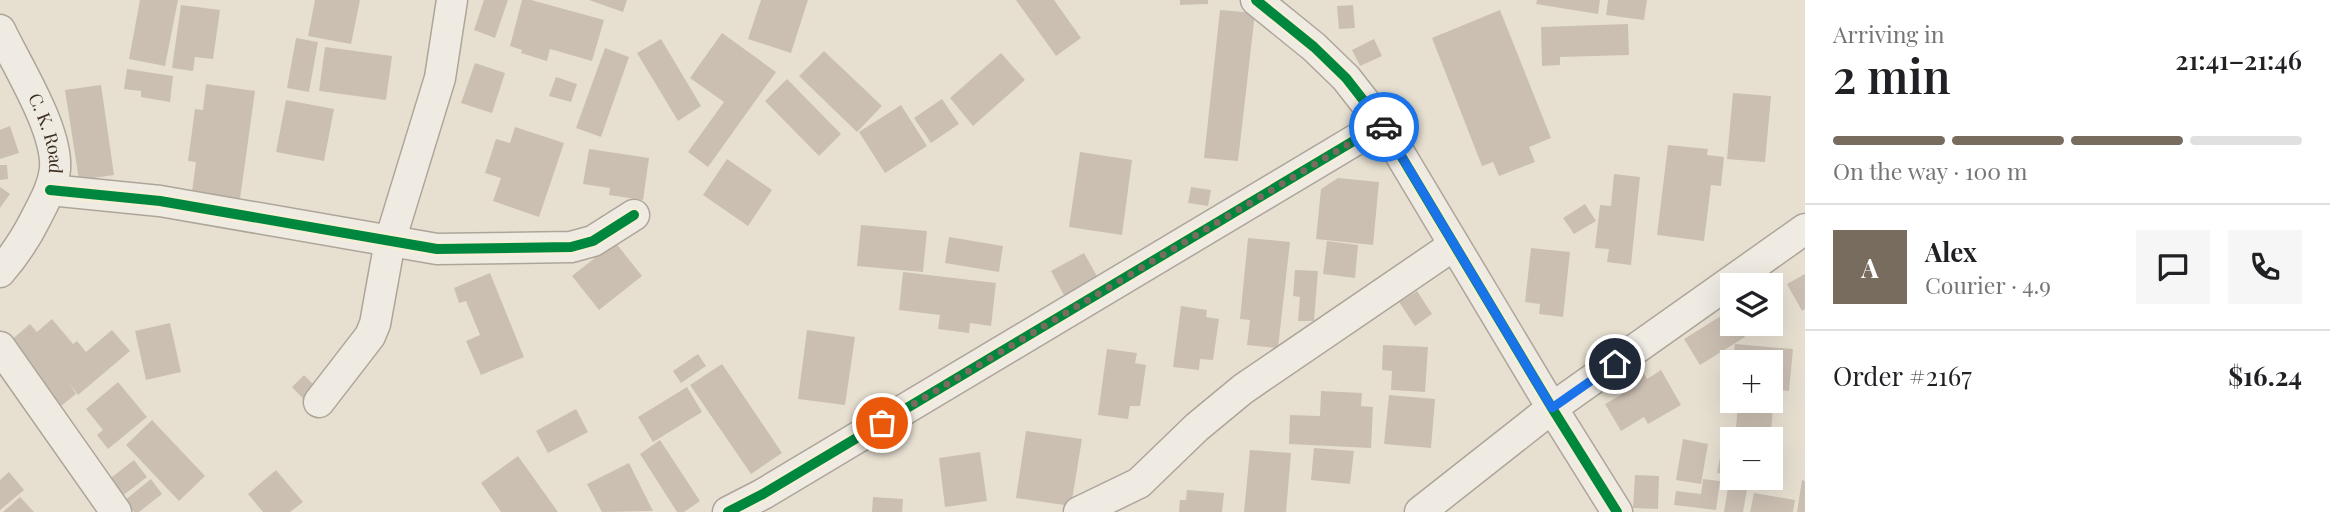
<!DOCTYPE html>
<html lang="en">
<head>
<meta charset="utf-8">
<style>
  :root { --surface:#fff; --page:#f6f6f6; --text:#202124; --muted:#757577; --line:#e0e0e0; --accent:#786c5e }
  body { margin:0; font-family:"Playfair Display",serif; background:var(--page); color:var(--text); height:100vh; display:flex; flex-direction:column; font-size:26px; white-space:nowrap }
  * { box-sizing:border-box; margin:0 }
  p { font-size:23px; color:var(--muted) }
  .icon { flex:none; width:38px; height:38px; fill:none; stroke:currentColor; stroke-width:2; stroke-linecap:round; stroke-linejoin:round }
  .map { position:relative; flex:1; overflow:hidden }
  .drawer { display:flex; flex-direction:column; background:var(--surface); width:525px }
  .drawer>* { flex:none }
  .controls { position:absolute; left:1720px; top:273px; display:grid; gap:14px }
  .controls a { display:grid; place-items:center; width:63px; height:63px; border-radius:0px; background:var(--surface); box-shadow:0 7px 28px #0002; font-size:35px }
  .pin { position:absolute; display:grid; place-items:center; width:60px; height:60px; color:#fff; margin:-30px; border:4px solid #fff; border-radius:50%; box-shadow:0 2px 7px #0007 }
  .courier { position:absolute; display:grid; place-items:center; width:70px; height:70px; margin:-35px; border:5px solid #1a73e8; border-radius:50%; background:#fff; color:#222; box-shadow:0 2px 9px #0007 }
  .head em { font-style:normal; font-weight:600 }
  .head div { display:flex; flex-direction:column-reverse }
  .head { display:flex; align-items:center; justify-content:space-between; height:119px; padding:0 28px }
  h1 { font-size:46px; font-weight:600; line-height:52px }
  .bar { display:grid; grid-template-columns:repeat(4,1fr); gap:10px 7px; align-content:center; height:84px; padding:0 28px }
  .bar i { height:9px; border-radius:5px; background:var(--line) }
  .bar .on { background:var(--accent) }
  .bar p { grid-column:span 4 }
  .line { display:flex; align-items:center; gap:18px; padding:0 28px; border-top:2px solid var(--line) }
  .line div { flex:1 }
  .round { display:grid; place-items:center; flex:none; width:74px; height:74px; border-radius:0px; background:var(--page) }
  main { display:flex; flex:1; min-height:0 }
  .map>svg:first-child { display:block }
  .building { fill:#cbbfb2 }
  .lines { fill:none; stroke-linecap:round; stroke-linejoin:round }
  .minor-casing { stroke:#ada599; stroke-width:33 }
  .minor { stroke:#efebe3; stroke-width:30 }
  .cycleway-casing { stroke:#f7eed8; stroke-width:15 }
  .cycleway { stroke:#00873e; stroke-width:10 }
  .done { stroke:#786c5e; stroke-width:7; stroke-dasharray:0 12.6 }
  .route { stroke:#1a73e8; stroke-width:9 }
  .labels { text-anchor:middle; stroke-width:5; stroke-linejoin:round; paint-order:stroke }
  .street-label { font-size:18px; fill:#3d2e20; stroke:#f7eed8 }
</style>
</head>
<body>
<main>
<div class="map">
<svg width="1805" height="512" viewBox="0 0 1805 512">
  <rect width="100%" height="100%" fill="#e7e0d1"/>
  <path class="building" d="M140,0H178L165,66L129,59Z
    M315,0H360L351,44L308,36Z
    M484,0H508L495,38L474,30Z
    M522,0H531L604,20L592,61L550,49L547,61L521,53L522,50L510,46Z
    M589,0H627L623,12Z
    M761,0H808L791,53L748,39Z
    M1016,0H1054L1081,38L1056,56Z
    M1180,0H1208V4L1180,5Z
    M1537,0H1600L1598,14L1536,4Z
    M1608,0H1647L1644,20L1606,15Z
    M181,5L220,10L213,59L195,57L193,71L172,68Z
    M1353,5L1355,28L1339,29L1337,6Z
    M1220,10L1255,13L1238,161L1204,158Z
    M1500,10L1551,138L1529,147L1535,162L1499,176L1493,162L1482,166L1432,38Z
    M1628,24L1629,55L1560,57V65L1542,66L1541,27Z
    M722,33L776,72L708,167L688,152L724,102L690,78Z
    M296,38L318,42L309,92L287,88Z
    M661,39L701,106L678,121L637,53Z
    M1374,39L1382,56L1360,66L1352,50Z
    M325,47L392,56L386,100L319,91Z
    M605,48L629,57L601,137L576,128Z
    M824,51L882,106L857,132L799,76Z
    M1001,53L1025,80L973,126L950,98Z
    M475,63L505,73L492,113L461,103Z
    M127,69L173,76L170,102L141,97V91L124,89Z
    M556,77L577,84L571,102L549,96Z
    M787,79L841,134L819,156L765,101Z
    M206,84L255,91L240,199L192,192L196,162L188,161L195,109L203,110Z
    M101,85L114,175L79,180L65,90Z
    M1733,93L1771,96L1765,162L1727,159Z
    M942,99L959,124L931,143L914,118Z
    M286,100L334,109L324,161L276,152Z
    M901,105L927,146L885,173L859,132Z
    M10,126L19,153L0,159V130Z
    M515,127L564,143L539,217L493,201L501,178L485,173L496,139L510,143Z
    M1668,145L1708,149L1707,155L1724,157L1721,186L1711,185L1704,241L1657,235Z
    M589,149L649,158L643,200L609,195L610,188L583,184Z
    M1080,152L1132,160L1122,235L1069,227Z
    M727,159L772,190L748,226L703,195Z
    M0,165H7L8,179L0,180Z
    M1614,174L1640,177L1631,265L1607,262L1609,249L1595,248L1600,205L1611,206Z
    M1338,178L1379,182L1373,245L1316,239L1321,189Z
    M0,187L10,194L0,208Z
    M1191,187L1211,190L1208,206L1188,203Z
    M1585,204L1596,221L1574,234L1563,218Z
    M861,225L927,231L923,272L857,266Z
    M949,237L1003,246L999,272L945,263Z
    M1248,238L1290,242L1278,348L1247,345L1250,320L1240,319Z
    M1327,241L1358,245L1355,278L1323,274Z
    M615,242L642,276L599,310L572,276Z
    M1531,248L1570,252L1563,317L1539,314L1540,304L1525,302Z
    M1084,253L1098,278L1065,297L1051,271Z
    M1295,270L1318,271L1314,321H1298L1300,297L1293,296Z
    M903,272L996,283L991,326L970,323L969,333L938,329L940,315L899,310Z
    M490,273L524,357L481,375L466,341L480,335L466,301L459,303L454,288Z
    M1805,274V309L1802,311L1787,284Z
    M1417,291L1432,314L1415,326L1399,302Z
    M1181,306L1207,310L1206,317L1219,319L1213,360L1200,359L1199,370L1173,367Z
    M1729,311L1732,316V324H1737L1745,337L1700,365L1684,339Z
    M52,319L73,344L77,341L86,352L112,330L130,351L78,395L69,383L76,394L56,410L3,347L30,324L37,332Z
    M170,323L181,372L146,380L135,331Z
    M807,330L855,337L845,405L798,399Z
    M1735,344L1793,349L1789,391L1771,389V362H1733Z
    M1383,345L1428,347L1425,392L1391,390L1392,371L1382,370Z
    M1107,349L1137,353L1135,363L1146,365L1140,406H1130L1128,419L1098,415Z
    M698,354L706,366L681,383L673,371Z
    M722,364L782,453L751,474L690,385Z
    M1661,370L1681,405L1648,424L1644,417L1621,431L1605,404L1629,390L1624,382L1643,372L1647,379Z
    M304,375L323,394L311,407L292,387Z
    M118,382L147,417L108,449L97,435L103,430L86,409Z
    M687,387L702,412L653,442L638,417Z
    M1321,391L1362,393L1361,406L1373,407L1371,448L1289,444L1290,415L1320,416Z
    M1389,395L1435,399L1431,448L1384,444Z
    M1771,396L1774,397L1771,431L1760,430V439L1735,438L1738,406L1731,405V401H1771Z
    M576,409L588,432L548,453L536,431Z
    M152,420L205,476L179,501L126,445Z
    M1026,431L1082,439L1071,506L1016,498Z
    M1683,439L1708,444L1701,484L1676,480Z
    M660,440L700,501L684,512H677L640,454Z
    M1314,448L1354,451L1350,484L1311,480Z
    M1250,450L1291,453L1286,512H1244Z
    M980,452L987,501L945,507L939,458Z
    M1721,452L1732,454V478H1749L1743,512H1724L1730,475L1717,473Z
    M518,456L558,512H501L481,483Z
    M134,460L147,477L121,497L108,480Z
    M629,463L653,511L602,512L587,484Z
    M276,470L303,502L290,512H263L248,494Z
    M9,472L24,490L0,510V480Z
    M1635,475L1659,476L1658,509L1633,508Z
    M151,479L162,494L139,512H134L125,500Z
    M1703,479L1720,481L1716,510L1674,505L1676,491L1701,494Z
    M1802,480L1805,481V512H1797Z
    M1187,490L1224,493L1222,512H1179L1180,500H1186Z
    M1754,493L1795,500L1793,512H1750Z
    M20,497L34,512H3Z
    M873,497L903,499L902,512H872Z"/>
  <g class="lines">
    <g class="minor-casing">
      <g id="minor">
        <path d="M1256,0L1314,47L1346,78L1382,124L1552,408L1617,512"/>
        <path id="s1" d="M0,30C17,66 58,130 55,169C53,187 44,202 36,218C26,238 14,256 0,272"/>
        <path d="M50,190L160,201L437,249L571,247L593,241L634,215"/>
        <path d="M0,347L116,512"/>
        <path d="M319,402L370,336L375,324L390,241L440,78L452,0"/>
        <path d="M728,512L763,494L1382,124"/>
        <path d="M1079,512L1139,483L1197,427L1243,389L1454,245"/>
        <path d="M1420,512L1552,408L1805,229"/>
      </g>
    </g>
    <use href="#minor" class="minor"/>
    <g class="cycleway-casing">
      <path id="cycleway" d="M1256,0L1314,47L1346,78L1382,124L1552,408L1617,512
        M50,190L160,201L437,249L571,247L593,241L634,215
        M728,512L763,494L1382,124"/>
    </g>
    <use href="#cycleway" class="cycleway"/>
  </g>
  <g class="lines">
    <path class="done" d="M882,423L1382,124L1384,127"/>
    <path class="route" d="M1384,127L1552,408L1615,364"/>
  </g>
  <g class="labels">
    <g class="street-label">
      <text dy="6" stroke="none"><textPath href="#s1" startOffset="114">C. K. Road</textPath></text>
    </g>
  </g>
</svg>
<div class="controls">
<a><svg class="icon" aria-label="layers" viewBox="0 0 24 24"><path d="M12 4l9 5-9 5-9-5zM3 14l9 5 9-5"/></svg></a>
<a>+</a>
<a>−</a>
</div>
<div class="pin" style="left:882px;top:423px;background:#ea580c"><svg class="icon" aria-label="bag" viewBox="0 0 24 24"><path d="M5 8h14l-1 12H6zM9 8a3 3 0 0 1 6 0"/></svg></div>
<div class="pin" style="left:1615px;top:364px;background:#1f2937"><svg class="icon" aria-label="home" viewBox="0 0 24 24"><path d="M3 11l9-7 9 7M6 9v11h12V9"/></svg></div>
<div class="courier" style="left:1384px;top:127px"><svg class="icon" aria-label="car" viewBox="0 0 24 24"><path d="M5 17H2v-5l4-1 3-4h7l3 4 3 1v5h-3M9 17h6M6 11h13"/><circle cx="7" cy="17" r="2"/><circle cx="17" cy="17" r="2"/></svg></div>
</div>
<section class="drawer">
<div class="head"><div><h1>2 min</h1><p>Arriving in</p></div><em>21:41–21:46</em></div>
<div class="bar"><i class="on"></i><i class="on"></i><i class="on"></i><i></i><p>On the way · 100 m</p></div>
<div class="line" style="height:126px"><b class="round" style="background:var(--accent);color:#fff">A</b><div><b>Alex</b><p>Courier · 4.9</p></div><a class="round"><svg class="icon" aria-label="chat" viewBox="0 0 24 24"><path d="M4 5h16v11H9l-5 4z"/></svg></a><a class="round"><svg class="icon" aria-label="phone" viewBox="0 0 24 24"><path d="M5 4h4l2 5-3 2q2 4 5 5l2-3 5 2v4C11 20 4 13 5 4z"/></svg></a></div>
<div class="line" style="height:91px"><div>Order #2167</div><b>$16.24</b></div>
</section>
</main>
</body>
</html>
